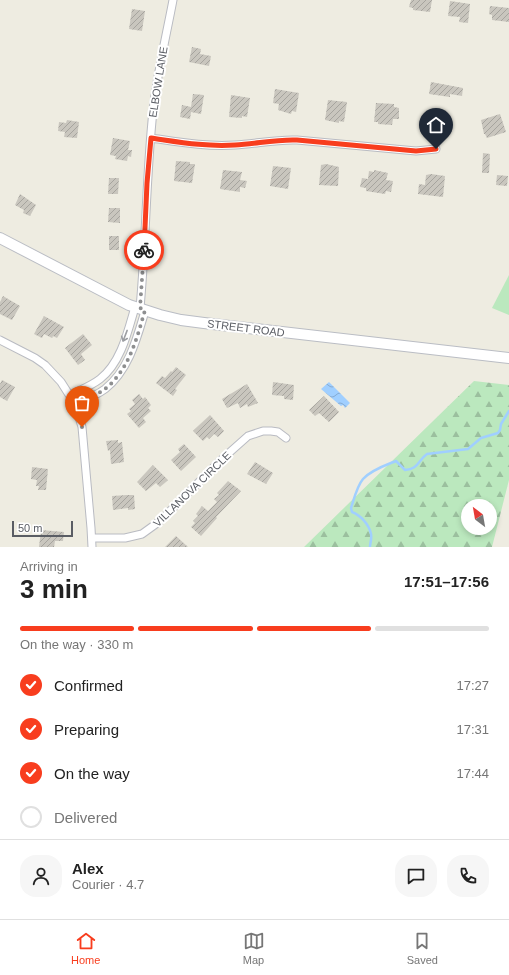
<!DOCTYPE html>
<html lang="en">
<head>
<meta charset="utf-8">
<style>
  :root { --surface:#fff; --page:#f6f6f6; --text:#222; --muted:#767676; --line:#e0e0e0; --accent:#f83d1e }
  body { margin:0; font-family:Arial,sans-serif; background:var(--page); color:var(--text); height:100vh; display:flex; flex-direction:column; font-size:15px; white-space:nowrap }
  * { box-sizing:border-box; margin:0 }
  p { font-size:13px; color:var(--muted) }
  .icon { flex:none; width:22px; height:22px; fill:none; stroke:currentColor; stroke-width:2; stroke-linecap:round; stroke-linejoin:round }
  .map { position:relative; height:547px; overflow:hidden }
  .drawer { display:flex; flex-direction:column; background:var(--surface); flex:1 }
  .drawer>* { flex:none }
  .needle { width:26px; rotate:329deg }
  .buttons { position:absolute; left:461px; top:499px; display:grid; gap:8px }
  .buttons a { display:grid; place-items:center; width:36px; height:36px; border-radius:50%; background:var(--surface); box-shadow:0 2px 6px #0003; font-size:20px }
  .scale { position:absolute; left:12px; bottom:10px; width:61px; box-sizing:border-box; padding-left:4px; border:2px solid #5a5d64; border-top:0; font-size:11px; line-height:14px; white-space:nowrap; color:#5a5d64; -webkit-text-stroke:3px #fff; paint-order:stroke }
  .pin { position:absolute; display:grid; place-items:center; width:34px; height:34px; color:#fff; margin:-41px -17px; border-radius:50% 50% 50% 0; rotate:-45deg; box-shadow:0 0 4px #0007 }
  .pin .icon { rotate:45deg }
  .courier { position:absolute; display:grid; place-items:center; width:40px; height:40px; margin:-20px; border:3px solid #f83d1e; border-radius:50%; background:#fff; color:#222; box-shadow:0 1px 5px #0007 }
  .overview em { font-style:normal; font-weight:700 }
  .overview div { display:flex; flex-direction:column-reverse }
  .overview { display:flex; align-items:center; justify-content:space-between; height:68px; padding:0 20px }
  h1 { font-size:26px; font-weight:700; line-height:30px }
  .bar { display:grid; grid-template-columns:repeat(4,1fr); gap:6px 4px; align-content:center; height:48px; padding:0 20px }
  .bar i { height:5px; border-radius:3px; background:var(--line) }
  .bar .active { background:var(--accent) }
  .bar p { grid-column:span 4 }
  .line { display:flex; align-items:center; gap:10px; padding:0 20px; border-top:1px solid var(--line) }
  .line div { flex:1 }
  .round { display:grid; place-items:center; flex:none; width:42px; height:42px; border-radius:16px; background:var(--page) }
  ol { padding:0 20px; list-style:none }
  li { display:flex; align-items:center; gap:12px; height:44px }
  li p { margin-inline-start:auto }
  li .icon { padding:4px; border-radius:50%; background:var(--accent); color:#fff; stroke-width:4 }
  li:last-child { color:var(--muted) }
  li i { width:22px; height:22px; border:2px solid var(--line); border-radius:50% }
  .menu { display:flex; justify-content:space-around; align-items:center; height:56px; border-top:1px solid var(--line); background:var(--surface); font-size:11px; color:var(--muted) }
  .menu a { display:grid; justify-items:center; gap:2px }
  .menu .active { color:var(--accent) }
  .map>svg:first-child { display:block }
  .green { fill:#bbe8be }
  .forest { fill:url(#forest-firs); fill-rule:evenodd }
  .water { fill:url(#water-waves) }
  .lines { fill:none; stroke-linecap:round; stroke-linejoin:round }
  .stream { stroke:#a0cfff; stroke-width:2.5 }
  .building { fill:url(#building-hatch) }
  .street-casing { stroke:#b9bbc2; stroke-width:9 }
  .secondary-casing { stroke:#babdc4; stroke-width:12 }
  .street { stroke:#fff; stroke-width:7 }
  .secondary { stroke:#fff; stroke-width:10 }
  .oneway { stroke:#9c9ea2 }
  .done { stroke:#8e8f90; stroke-width:4; stroke-dasharray:0 7.2 }
  .route { stroke:#f83d1e; stroke-width:5 }
  .labels { text-anchor:middle; stroke-width:4; stroke-linejoin:round; paint-order:stroke }
  .street-label { font-size:11px; fill:#5a5d64; stroke:#fff }
</style>
</head>
<body>
<div class="map">
<svg width="509" height="547" viewBox="0 0 509 547">
  <defs>
    <pattern id="forest-firs" width="22" height="20" patternUnits="userSpaceOnUse"><rect width="22" height="20" fill="#bbe8be"/><path d="M5 1l3.5 6h-7zM16 11l3.5 6h-7z" fill="#9bbf9e"/></pattern>
    <pattern id="water-waves" width="16" height="10" patternUnits="userSpaceOnUse"><rect width="16" height="10" fill="#a0cfff"/><path d="M0 5q4-4 8 0t8 0" fill="none" stroke="#85abd2"/></pattern>
    <pattern id="building-hatch" width="6" height="6" patternUnits="userSpaceOnUse"><rect width="6" height="6" fill="#c9c6be"/><path d="M-1 1l2-2M0 6l6-6M5 7l2-2" fill="none" stroke="#a6a49e"/></pattern>
  </defs>
  <rect width="100%" height="100%" fill="#eeece1"/>
  <path class="green" d="M509,275V315L492,308Z"/>
  <path class="forest" d="M474,381L509,385V480L492,547H304ZM468,506H490V528H468Z"/>
  <path class="water" d="M329,382L350,403L345,408L343,405L341,406L321,389Z"/>
  <g class="lines">
    <path class="stream" d="M370,547C370,543 372,539 371,534C369,524 360,515 352,512L351,508C354,499 357,486 363,479C371,470 386,465 396,461L405,470C419,469 417,461 427,454L468,449L481,438L498,433L500,430L501,424L509,411"/>
  </g>
  <path class="building" d="M411,0H432L430,12L413,10V8L409,7Z
    M450,1L470,4L468,23L459,22L460,17L448,16Z
    M490,6L509,8V22L492,20V15L489,14Z
    M132,9L145,11L142,31L129,29Z
    M192,47L201,49L200,54L211,56L209,66L189,62Z
    M431,82L463,88L462,96L450,94V97L429,94Z
    M275,89L299,93L296,112L292,111L291,114L278,110L279,104L273,103Z
    M193,94L204,95L201,114L191,112L190,119L180,117L182,105L191,107Z
    M231,95L250,98L247,117L242,116V118L229,117Z
    M328,100L347,102L344,122L339,121V123L325,120Z
    M376,103L394,104V107L399,108V119H393L392,125L378,124V122H374Z
    M500,114L506,132L487,138L485,134H484L481,120Z
    M67,120L79,122L77,138L64,137L65,132L58,131L59,122L66,123Z
    M113,138L130,141L128,150H132L131,157L128,156L127,161L115,159L116,156L110,155Z
    M483,153L490,154L489,173H482Z
    M176,161L190,162V164H195L192,183L174,181Z
    M326,164L339,167L338,186L319,185L321,165Z
    M273,166L291,168L288,189L270,186Z
    M223,170L242,172L240,180L247,181L245,188L240,187V192L220,189Z
    M374,170L388,173L386,180L393,181L391,192L386,191L385,194L366,191V188L360,187L362,178L368,179L369,171L374,172Z
    M431,174L445,176L443,197L418,194L419,184L425,185L426,175Z
    M497,175L508,176L507,186L496,185Z
    M109,178H119L118,194H108Z
    M20,194L36,205L30,216L23,213L24,210L15,205Z
    M109,208H120V223L108,222Z
    M109,236H119V250H109Z
    M3,296L20,306L12,320L0,314V302Z
    M44,316L64,327L57,338L53,336L52,338L44,334L42,338L34,334Z
    M83,334L92,345L81,354L85,360L78,365L65,348Z
    M176,367L186,375L175,389L177,390L173,396L156,383L162,376L165,378L171,371L172,372Z
    M2,380L15,387L7,401L0,397V384Z
    M273,382L294,385L293,400L284,399V396L272,395Z
    M247,384L258,403L248,407L247,404L240,408L238,403L227,408L222,399Z
    M139,394L143,399L145,397L151,405L148,408L151,411L143,418L146,422L139,428L127,414L131,411L129,409L135,404L132,400Z
    M324,396L339,412L329,422L319,413L315,416L309,410Z
    M210,415L224,431L218,437L214,434L209,439L207,437L203,441L193,431Z
    M118,440V443L122,442L124,462L111,464L110,450L108,451L106,441Z
    M184,444L196,457L181,471L171,460L180,452L178,449Z
    M255,462L273,473L266,484L247,474Z
    M153,465L168,480L160,487L156,483L146,491L137,482Z
    M32,467L48,469L46,490H38L39,486H36L37,480L31,479Z
    M228,481L241,491L216,517L217,518L201,536L191,527L195,523L193,521L198,516L196,514L202,506L208,511L217,502L214,499L219,495L217,493Z
    M127,495H134L135,509L128,510V508L113,510L112,496Z
    M41,530L64,532L63,541H55L54,547H39Z
    M176,536L188,547H165Z"/>
  <g class="lines">
    <g class="street-casing">
      <path id="street" d="M151,138C179,142 207,147 235,145C256,144 276,139 297,140L416,151L436,149
        M140,308C146,243 146,177 153,111C157,74 166,37 173,0
        M0,340L35,358L45,365L61,382L75,404L82,427L91,528L92,547
        M70,395C80,390 91,386 100,379C121,363 128,331 135,307
        M75,404C85,400 97,395 105,389C129,370 137,338 145,311
        M92,538H125L142,534L160,521L221,460L248,436L263,431H271L278,432L286,438"/>
    </g>
    <g class="secondary-casing">
      <path id="secondary" d="M0,238L129,305L160,315L181,320L204,323L509,358"/>
    </g>
    <use href="#street" class="street"/>
    <use href="#secondary" class="secondary"/>
  </g>
  <defs><path id="oneway-shaft" d="M-6 0H5M1.5-3L5.5 0L1.5 3" fill="none" stroke-width="1.6" stroke-linecap="round" stroke-linejoin="round"/></defs>
  <use class="oneway" href="#oneway-shaft" transform="translate(125 336) rotate(111)"/>
  <g class="lines">
    <path class="done" d="M82,427L76,404C85,400 97,395 105,389C129,370 137,338 145,310L140,308L144,250"/>
    <path class="route" d="M144,250L147,183L151,138C179,142 206,147 235,145C256,144 276,139 297,140L416,151L436,149"/>
  </g>
  <g class="labels">
    <g class="street-label">
      <text transform="translate(158 82) rotate(-81)" y="4">ELBOW LANE</text>
      <text transform="translate(246 328) rotate(7)" y="4">STREET ROAD</text>
      <text transform="translate(192 489) rotate(-44)" y="4">VILLANOVA CIRCLE</text>
    </g>
  </g>
</svg>
<div class="buttons">
<a><svg class="needle" viewBox="-14 -14 28 28"><path d="M0-13l5 13h-10z" fill="#e53935"/><path d="M0 13l5-13h-10z" fill="#767676"/></svg></a>
</div>
<div class="scale">50 m</div>
<div class="pin" style="left:82px;top:427px;background:#ea580c"><svg class="icon" aria-label="bag" viewBox="0 0 24 24"><path d="M5 8h14l-1 12H6zM9 8a3 3 0 0 1 6 0"/></svg></div>
<div class="pin" style="left:436px;top:149px;background:#1f2937"><svg class="icon" aria-label="home" viewBox="0 0 24 24"><path d="M3 11l9-7 9 7M6 9v11h12V9"/></svg></div>
<div class="courier" style="left:144px;top:250px"><svg class="icon" aria-label="bike" viewBox="0 0 24 24"><circle cx="6" cy="16" r="4"/><circle cx="18" cy="16" r="4"/><path d="M6 16l4-8h5l3 8M10 8l3 8H6M13 5h3"/></svg></div>
</div>
<section class="drawer">
<div class="overview"><div><h1>3 min</h1><p>Arriving in</p></div><em>17:51–17:56</em></div>
<div class="bar"><i class="active"></i><i class="active"></i><i class="active"></i><i></i><p>On the way · 330 m</p></div>
<ol>
<li><svg class="icon" aria-label="check" viewBox="0 0 24 24"><path d="M5 12l5 5 9-10"/></svg>Confirmed<p>17:27</p></li>
<li><svg class="icon" aria-label="check" viewBox="0 0 24 24"><path d="M5 12l5 5 9-10"/></svg>Preparing<p>17:31</p></li>
<li><svg class="icon" aria-label="check" viewBox="0 0 24 24"><path d="M5 12l5 5 9-10"/></svg>On the way<p>17:44</p></li>
<li><i></i>Delivered</li>
</ol>
<div class="line" style="height:72px"><a class="round"><svg class="icon" aria-label="person" viewBox="0 0 24 24"><circle cx="12" cy="8" r="4"/><path d="M4 21q1-7 8-7t8 7"/></svg></a><div><b>Alex</b><p>Courier · 4.7</p></div><a class="round"><svg class="icon" aria-label="chat" viewBox="0 0 24 24"><path d="M4 5h16v11H9l-5 4z"/></svg></a><a class="round"><svg class="icon" aria-label="phone" viewBox="0 0 24 24"><path d="M5 4h4l2 5-3 2q2 4 5 5l2-3 5 2v4C11 20 4 13 5 4z"/></svg></a></div>
</section>
<nav class="menu">
<a class="active"><svg class="icon" aria-label="home" viewBox="0 0 24 24"><path d="M3 11l9-7 9 7M6 9v11h12V9"/></svg>Home</a>
<a><svg class="icon" aria-label="map" viewBox="0 0 24 24"><path d="M3 6l6-2 6 2 6-2v14l-6 2-6-2-6 2zM9 4v14M15 6v14"/></svg>Map</a>
<a><svg class="icon" aria-label="saved" viewBox="0 0 24 24"><path d="M7 4h10v16l-5-4-5 4z"/></svg>Saved</a>
</nav>
</body>
</html>
